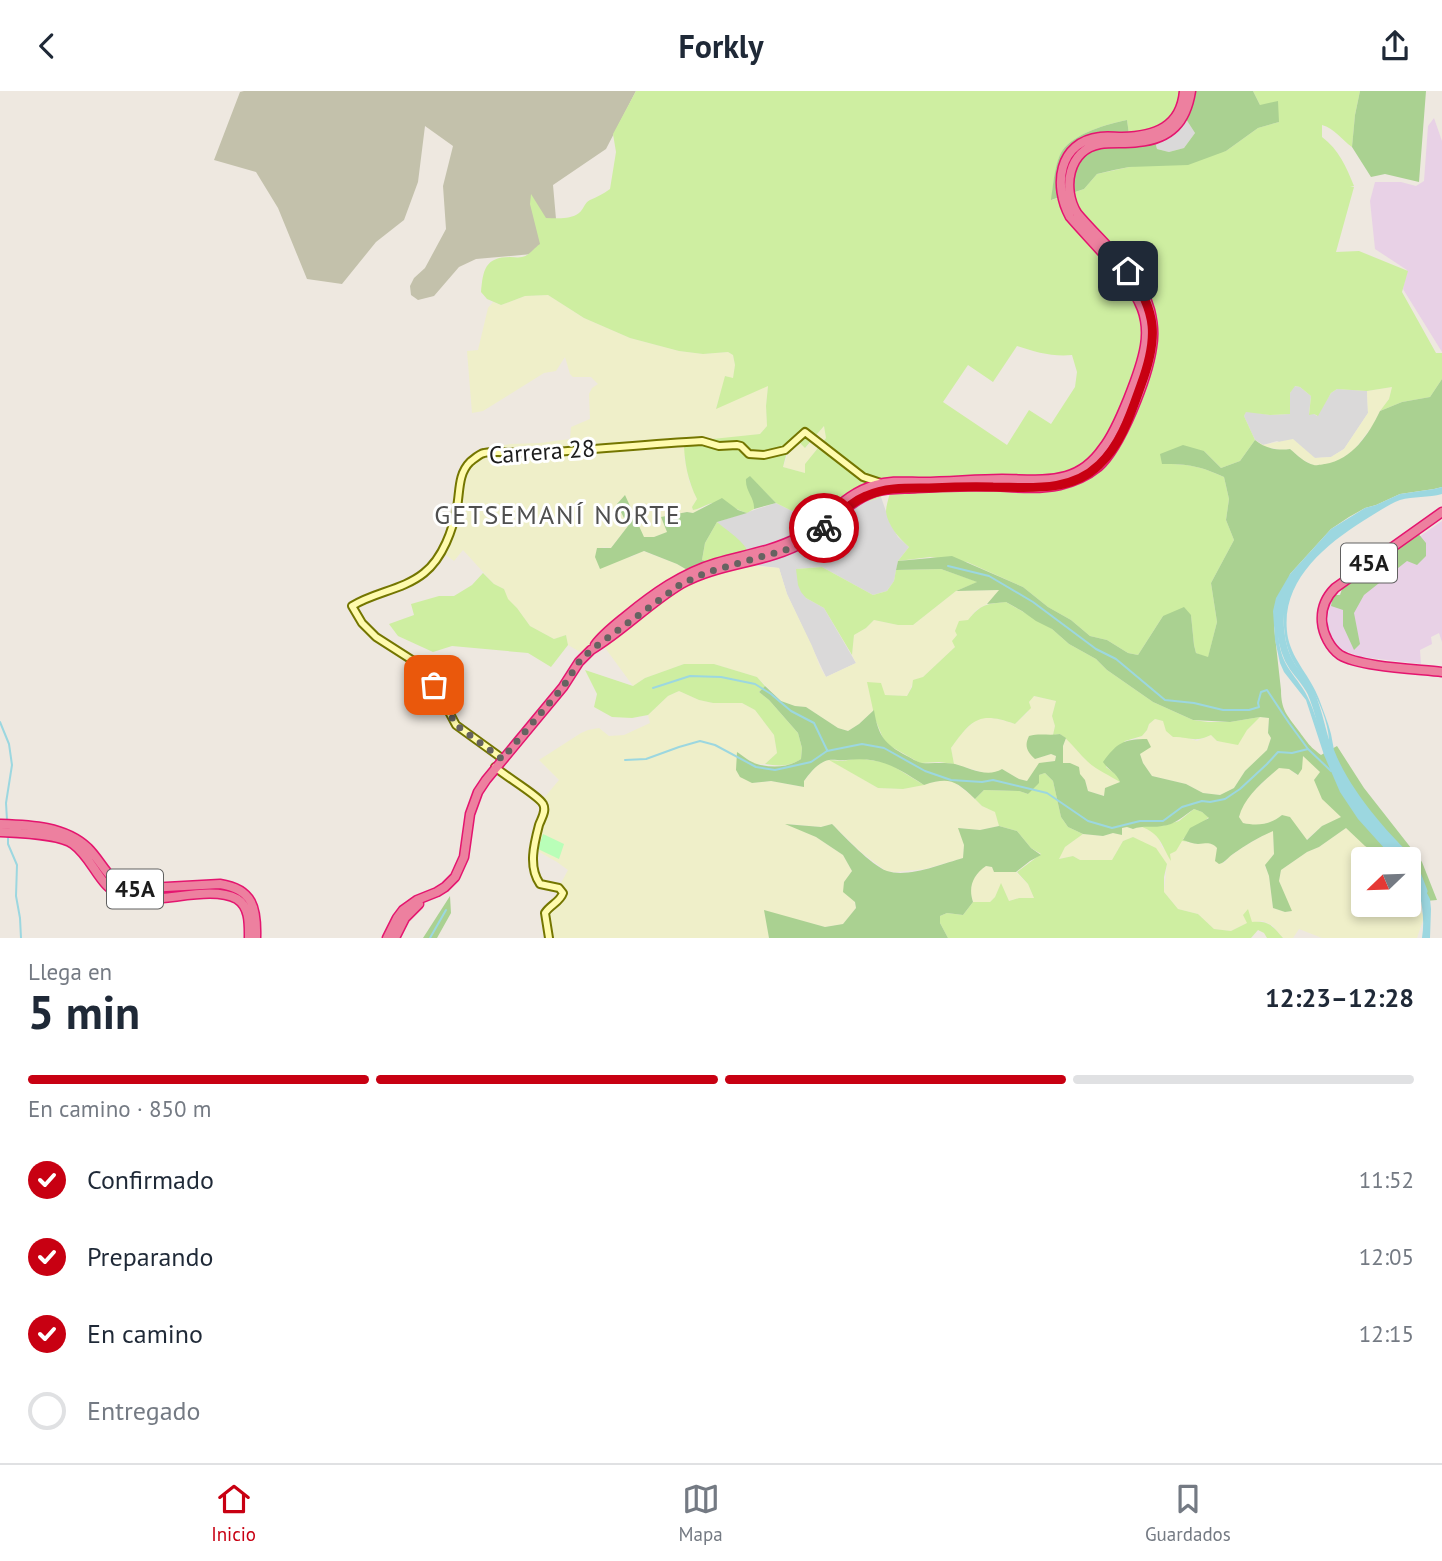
<!DOCTYPE html>
<html lang="es">
<head>
<meta charset="utf-8">
<style>
  :root { --surface:#fff; --page:#f2f2f3; --text:#1f2937; --muted:#747a83; --line:#e0e1e3; --accent:#c80012 }
  body { margin:0; font-family:"PT Sans",sans-serif; background:var(--page); color:var(--text); height:100vh; display:flex; flex-direction:column; font-size:26px; white-space:nowrap }
  * { box-sizing:border-box; margin:0 }
  p { font-size:23px; color:var(--muted) }
  .icon { flex:none; width:38px; height:38px; fill:none; stroke:currentColor; stroke-width:2; stroke-linecap:round; stroke-linejoin:round }
  .map { position:relative; height:847px; overflow:hidden }
  .panel { display:flex; flex-direction:column; background:var(--surface); flex:1 }
  .panel>* { flex:none }
  .needle { width:46px; rotate:247deg }
  .buttons { position:absolute; left:1351px; top:756px; display:grid; gap:14px }
  .buttons a { display:grid; place-items:center; width:70px; height:70px; border-radius:7px; background:var(--surface); box-shadow:0 4px 10px #0003; font-size:35px }
  .pin { position:absolute; display:grid; place-items:center; width:60px; height:60px; color:#fff; margin:-30px; border-radius:14px; box-shadow:0 4px 10px #0006 }
  .courier { position:absolute; display:grid; place-items:center; width:70px; height:70px; margin:-35px; border:5px solid #c80012; border-radius:50%; background:#fff; color:#222; box-shadow:0 2px 9px #0007 }
  .overview em { font-style:normal; font-weight:700 }
  .overview div { display:flex; flex-direction:column-reverse }
  .overview { display:flex; align-items:center; justify-content:space-between; height:119px; padding:0 28px }
  h1 { font-size:46px; font-weight:700; line-height:52px }
  .bar { display:grid; grid-template-columns:repeat(4,1fr); gap:10px 7px; align-content:center; height:84px; padding:0 28px }
  .bar i { height:9px; border-radius:5px; background:var(--line) }
  .bar .current { background:var(--accent) }
  .bar p { grid-column:span 4 }
  ol { padding:0 28px; list-style:none }
  li { display:flex; align-items:center; gap:21px; height:77px }
  li p { margin-inline-start:auto }
  li .icon { padding:7px; border-radius:50%; background:var(--accent); color:#fff; stroke-width:4 }
  li:last-child { color:var(--muted) }
  li i { width:38px; height:38px; border:4px solid var(--line); border-radius:50% }
  header { display:flex; justify-content:space-between; align-items:center; height:91px; padding:0 28px; background:var(--surface); font-size:32px; font-weight:700 }
  .dock { display:flex; justify-content:space-around; align-items:center; height:98px; border-top:2px solid var(--line); background:var(--surface); font-size:19px; color:var(--muted) }
  .dock a { display:grid; justify-items:center; gap:4px }
  .dock .current { color:var(--accent) }
  .map>svg:first-child { display:block }
  .residential { fill:#dad9d9 }
  .industrial { fill:#e8d1e6 }
  .construction { fill:#c3c1ab }
  .farmland { fill:#efefc9 }
  .grass { fill:#ceeea1; fill-rule:evenodd }
  .forest { fill:#aad191; fill-rule:evenodd }
  .park { fill:#b9feb8 }
  .water { fill:#9cd7e0; fill-rule:evenodd }
  .lines { fill:none; stroke-linecap:round; stroke-linejoin:round }
  .stream { stroke:#9cd7e0; stroke-width:2 }
  .river { stroke:#9cd7e0; stroke-width:7 }
  .secondary-casing { stroke:#747600; stroke-width:10 }
  .highway-casing { stroke:#e4156f; stroke-width:11 }
  .secondary { stroke:#fffbae; stroke-width:6 }
  .highway { stroke:#ed809f; stroke-width:8 }
  .done { stroke:#666361; stroke-width:7; stroke-dasharray:0 12.6 }
  .route { stroke:#c80012; stroke-width:9 }
  .labels { text-anchor:middle; stroke-width:6; stroke-linejoin:round; paint-order:stroke }
  .shield { fill:#fff; stroke:#606060; stroke-width:2 }
  .shield-label { font-size:23px; font-weight:bold; fill:#1c1c1c }
  .street-label { font-size:24px; fill:#1c1c1c; stroke:#fff }
  .neighbourhood-label { font-size:26px; letter-spacing:2px; fill:#4f4f4f; stroke:#fff }
</style>
</head>
<body>
<header><svg class="icon" aria-label="back" viewBox="0 0 24 24"><path d="M15 5l-7 7 7 7"/></svg>Forkly<svg class="icon" aria-label="share" viewBox="0 0 24 24"><path d="M12 15V3M7 8l5-5 5 5M5 13v7h14v-7"/></svg></header>
<div class="map">
<svg width="1442" height="847" viewBox="0 0 1442 847">
  <rect width="100%" height="100%" fill="#eee8e0"/>
  <path class="residential" d="M1184,25L1195,42L1184,57L1169,61L1157,58L1154,47Z
    M1294,295L1300,296L1311,305L1309,323H1314L1317,325L1331,302L1337,298L1367,300L1368,322L1344,358L1331,366L1315,367L1277,350L1263,354L1255,349L1244,325L1246,320L1270,324L1289,323L1290,302Z
    M881,406L890,432L898,446L909,456L898,470L894,490L887,500L873,504L822,476L797,478L806,507L824,517L856,572L826,586L787,503L779,477L754,474L750,461L717,431L776,412L792,420L873,409Z"/>
  <path class="industrial" d="M1434,27L1442,50V261L1403,198L1407,179L1375,158L1370,110L1375,91H1401L1416,95L1424,90L1428,35Z
    M1442,430V551L1439,542L1431,546L1432,553L1420,559L1421,573L1361,566L1342,559L1333,549L1328,538V524L1330,511L1353,492Z"/>
  <path class="construction" d="M244,0H636L606,58L553,94L556,128L555,161L476,168L459,176L434,205L418,209L411,204L410,195L414,187L425,177L446,138L443,95L453,55L425,35L418,91L404,129L376,151L342,193L307,188L278,117L256,81L214,69L240,1Z"/>
  <path class="farmland" d="M548,204L584,227L630,247L679,260L703,263L728,261L733,264L735,274L733,288L726,285L716,317L768,294L766,315L767,335L760,343L702,350L684,365L689,390L697,408L692,416L693,419L701,418L693,422L687,421L662,426L668,441L654,446H643L625,405L617,413L628,435L611,457L601,456L631,466L643,460L677,473L689,480L587,565L568,554L566,544L554,548L530,535L517,517L507,508L504,498L494,493L463,459L454,470L443,462L465,381L474,369L496,355L511,353L540,352L570,348L571,336L590,328L589,303L592,297L598,293L591,286H573L570,283L565,266L556,280L544,282L483,320L472,322L467,260L478,259L488,217L493,211L501,214L525,205Z
    M1392,296L1389,308L1380,320L1374,333L1354,359L1335,372L1315,375L1303,369L1290,358L1282,359L1262,355L1255,349L1263,354L1293,348L1315,367L1331,366L1344,358L1368,322L1367,300Z
    M824,335L826,347L805,373V382L783,376L791,355L797,350L806,357Z
    M735,473L779,477L787,503L812,555L821,578L826,586L856,572L852,564L854,544L866,537L874,529L898,534H913L956,500L1000,499L987,513L976,519L957,543L955,556L923,586L913,592L907,605L885,604L872,609L874,619L859,633L848,640L838,637L806,616L795,615L781,610L757,586L714,573H684L645,587L633,595L603,554L685,493Z
    M679,600L699,609L713,612H742L755,619L774,644L777,662L765,673H755L738,662L752,692L771,690L803,696L804,690L816,675L829,668L878,697L903,698L938,690L951,689L971,704L982,715L996,721L999,735L980,739L959,737L964,754L963,767L925,778L896,781L886,780L861,761L832,733L821,736L788,733L816,746L843,764L852,780L848,785L856,817L843,833L825,836L765,820L769,847H550L546,824L550,819L563,810L560,794L568,779L557,771L534,758L543,722L539,713L559,689L539,669L581,642L588,639L599,637L609,645L624,644L650,632L648,624L668,605Z
    M1033,605L1056,610L1052,625L1055,635L1053,644L1047,645L1035,668L1051,663L1056,665L1055,670L1046,671L1027,690L1019,688L1002,678L996,682H985L954,673L951,657L961,643L977,628L986,626L1002,629L1015,633L1028,621L1029,611Z
    M1260,626L1269,627L1268,642L1271,647L1267,659L1245,680L1234,697L1220,704L1203,702L1186,693L1152,685L1143,672L1140,663L1147,648H1135L1142,645L1147,639L1149,633L1155,628L1163,630L1173,646H1185L1197,650L1211,644L1218,651L1221,649L1226,651L1247,639Z
    M1066,647L1086,669L1120,691L1105,705L1088,700L1085,689L1063,672V655Z
    M1303,664L1320,681L1342,726L1322,735L1306,749L1300,739L1282,724L1275,730L1256,735L1242,732L1239,726L1241,716L1248,706L1279,676L1289,678L1297,684Z
    M1140,735L1152,740L1157,744L1162,756L1170,763L1182,750L1197,753L1205,751L1213,753L1217,756V766L1224,772L1229,766L1245,755L1273,739L1274,763L1265,775L1269,785L1273,817L1285,821L1291,820L1279,790L1281,779L1307,761L1319,756L1346,737L1367,756L1386,768H1363V814H1409V796L1424,826L1417,847H1322L1299,838L1293,847H1283L1273,835L1263,830L1247,832L1231,840L1214,838L1198,823L1178,818L1164,801L1167,773L1141,750L1133,746L1123,750L1112,769H1080L1073,765L1058,768L1065,756L1083,743L1103,745L1113,742L1122,743V737L1127,736L1133,738Z
    M986,775L992,776L994,781H1016L1028,793L1034,807H1019L1009,810L1001,793L995,806L990,811H973L970,801L972,790L980,779Z"/>
  <path class="grass" d="M636,0H1191L1184,25L1130,50L1127,29C1108,33 1074,42 1062,60C1056,70 1052,96 1052,109L1084,98L1097,83L1129,76L1226,60L1258,37L1279,31L1260,14L1253,0H1360L1355,24L1352,56C1342,49 1334,37 1322,34V46C1339,59 1346,75 1354,95H1350L1354,96L1336,161L1359,160L1408,180L1402,201L1436,262H1442V288L1430,306L1402,311L1380,320L1389,308L1392,296L1367,300L1337,298L1331,302L1318,325L1314,323L1309,324L1311,305L1300,296L1295,295L1290,302V323L1270,324L1246,321L1244,325L1255,349L1240,370L1221,377L1204,360L1163,373C1190,373 1199,375 1224,386L1229,408L1226,429L1234,449L1211,492L1217,531L1208,567L1196,562L1194,554L1191,524L1163,525L1138,564L1128,562L1107,549L1090,545L1071,529L1048,516L1023,496L967,471L930,466L898,470L909,456C899,447 888,435 886,421C886,413 891,401 892,393L881,406L873,409L792,420L776,412L750,386L751,405L755,411L754,418L747,422C736,419 721,408 709,413C703,415 699,418 693,419L692,416L697,408C688,390 684,371 684,351L760,343L767,335L766,315L768,295L716,318L725,285L733,287L735,274L733,264L728,261L703,263L679,260L630,247L584,227L548,204L525,205L501,214L487,208L481,201C483,179 485,166 510,166C514,166 518,167 522,166C529,165 534,157 540,153L530,113L531,103L546,127C557,127 570,129 579,122C584,118 584,112 590,109C597,106 603,103 610,98L616,61L613,43ZM1017,255C1035,261 1053,266 1072,264L1077,281L1075,296L1051,333L1029,319L1007,354L943,311L968,274L993,291ZM824,335L826,347L805,373V382L783,376L789,353L797,349L805,357Z
    M717,431C736,447 746,450 754,474L735,473L685,493L709,471L702,469L705,452Z
    M822,476L873,504L887,500L894,490L896,479L941,478L978,491L956,500L913,534H898L874,529L866,537L854,544L852,564L824,517L806,507L801,501L798,494L796,478Z
    M483,482L494,493L504,498L508,508L517,517L530,535L554,548L566,544L568,554L551,576L528,562L452,555L433,561L398,545L389,533L414,524L411,513L439,505H454L472,494Z
    M1006,511L1051,537L1069,553L1096,568L1107,579L1153,611L1193,629L1208,631H1230L1260,626L1247,639L1238,654L1217,650L1211,644C1194,652 1191,646 1173,646L1166,640L1163,630L1155,628L1149,633L1147,639L1142,645L1125,650L1106,676L1118,685L1120,691C1109,684 1094,678 1085,668C1077,660 1070,650 1060,643L1053,644L1055,635L1052,625L1056,610L1034,605L1029,611L1031,617L1015,633C979,620 972,628 951,657L954,673L939,671L920,672L885,652L875,628L867,591L881,592L885,604L907,605L912,596L913,589L923,586L955,556L952,550L957,544L955,540L959,530L968,529C981,513 986,513 1006,511Z
    M684,573H714L757,586L765,595L759,601L769,609L798,642L802,657L801,668C789,676 778,675 765,673L777,662L774,644L755,619L742,612H713L699,609L679,600L668,605L648,624L632,627L612,626L594,616L597,603L585,579L633,595L645,587Z
    M858,667L888,672L924,694L903,698L878,697L829,669L843,670Z
    M1045,682L1053,690L1061,726L1068,736L1083,743L1065,756L1059,768L1073,765L1080,769H1112L1123,750L1133,746L1156,757L1167,773L1164,786V801L1178,818L1198,823L1214,838L1231,840L1247,832L1243,824L1248,818L1252,831C1269,830 1272,834 1283,847H1267L1264,842L1258,839L1251,847H948L940,832V825L947,822L963,824L973,811H990L995,806L1001,792L1009,810L1019,807H1034L1028,793L1017,781L1041,763L1031,757L1017,740L999,735L995,721L982,715L975,708L984,699L1019,700L1028,703L1039,684Z
    M1194,718L1202,721L1209,726L1183,748L1190,751L1182,750L1176,760L1170,763L1171,770C1160,752 1162,744 1140,735H1162L1179,730Z"/>
  <path class="forest" d="M1191,0H1253L1260,14L1278,10L1279,31L1258,37L1226,60L1188,74L1129,76L1114,79L1097,83L1084,98L1051,109C1053,95 1055,71 1062,60C1074,42 1108,33 1127,29L1130,50L1154,47L1157,58L1169,61L1184,57L1195,42L1184,25Z
    M1360,0H1426L1419,91L1385,83L1371,86L1352,56L1355,24Z
    M1442,288V396L1434,398L1400,403L1376,414L1365,417L1349,426L1331,438L1290,483L1274,536L1281,599C1281,619 1287,624 1298,639C1308,652 1308,654 1321,664L1337,655L1364,697L1422,771L1437,809L1415,811L1409,796V768H1386L1365,755L1346,737L1319,756L1307,761L1281,779L1279,790L1292,820L1285,821L1273,817L1269,785L1265,774L1274,763L1273,740C1259,746 1245,754 1233,763C1227,767 1226,771 1219,773L1215,770L1217,757C1210,750 1206,753 1198,753C1193,753 1187,750 1183,749L1190,737L1209,727L1202,721L1194,718C1183,725 1175,734 1162,735C1152,737 1143,734 1133,738L1127,736L1122,737V744L1113,742L1103,745L1083,743L1068,736L1061,726L1053,690L1045,682L1039,684V692L1028,703L1019,700L984,699L975,708C955,689 949,686 924,694C896,676 880,665 846,669C841,670 834,668 829,669C818,671 810,682 804,690V696L771,690L752,692L740,686L736,679L737,661C743,665 750,671 757,673C771,677 788,677 801,668L802,657L798,642L769,609L759,601L765,595L781,610L795,615L806,616L838,637L848,640L859,633L874,619C878,644 884,653 907,665C911,667 917,671 922,672C932,673 942,671 955,673C970,677 987,687 1002,678L1019,688L1027,690L1039,672L1055,670L1056,665L1051,663L1035,668C1027,661 1024,655 1029,645C1040,642 1049,645 1060,643L1066,647L1063,655V672H1070L1079,676L1080,683L1085,689L1088,700L1104,705L1105,697L1120,691C1117,682 1108,679 1103,671C1117,652 1123,648 1147,648L1151,656L1140,663L1143,672L1152,685L1186,693L1203,702L1220,704L1234,697L1245,680L1267,659L1271,647L1268,642L1269,627L1260,626L1230,631L1193,629L1153,611L1107,579L1096,568L1069,553L1052,538L1036,530L1022,520L1006,511L987,513L999,499L956,500L977,491L941,478L896,479L898,470L952,465L1023,496L1048,516L1071,529L1090,545L1107,549L1128,562L1138,564L1163,525L1184,516L1191,524L1194,554L1196,562L1208,566L1217,531L1211,492L1234,449L1226,429L1229,408L1224,386C1199,375 1190,373 1162,373L1160,363L1183,354L1204,360L1221,377L1240,370L1255,349C1264,357 1278,360 1290,358C1297,364 1305,372 1314,374C1316,375 1323,373 1325,373C1352,369 1369,343 1380,320L1402,311L1430,306ZM1303,665L1320,681L1314,689L1322,708L1341,726L1322,735L1307,749L1290,726L1282,724C1270,734 1257,735 1243,732L1239,726C1244,706 1264,690 1279,677L1289,678L1298,684L1302,678Z
    M750,385L776,412L754,418C755,407 745,400 746,388Z
    M625,404L644,446H654L667,441L661,426L687,421L693,422L722,407L738,419L747,422L717,431L705,452L702,469L711,471L689,480L677,473L644,460L600,478L595,466L597,457H611L628,435L617,413Z
    M1417,441L1426,452V465L1417,474L1407,470L1364,504L1354,522L1360,553L1354,559L1343,535V519L1331,515L1333,504H1340L1344,492Z
    M785,733L821,736L832,733C845,746 871,774 887,780C908,787 942,773 963,767L964,754L958,737L980,739L999,735L1017,740L1031,757L1041,764L1030,770L1016,781H994L992,776L986,775C973,784 968,796 973,811L963,824L947,822L940,825V832L948,847H769L764,819L825,836L843,833L856,817L855,811L843,801L844,791L852,780L843,764L816,746Z
    M450,805L451,822L437,847H423Z"/>
  <path class="park" d="M543,743L564,753L559,768L538,758Z"/>
  <path class="water" d="M1442,396V403C1429,407 1413,405 1400,409C1387,414 1375,423 1363,430C1322,456 1278,493 1288,547C1293,570 1311,586 1319,608C1323,619 1328,631 1331,643C1332,648 1333,654 1334,659C1350,700 1388,743 1420,773L1413,775L1430,808L1431,818L1430,847H1422C1426,822 1419,799 1413,775L1409,776V768H1394L1358,728L1340,701L1324,664L1306,609L1284,581L1280,572L1275,549L1273,520L1276,507L1290,483L1331,438L1365,417L1376,414L1400,403L1434,398ZM1283,513C1284,529 1283,545 1289,561C1293,573 1302,583 1309,593C1319,609 1328,631 1329,649L1324,647C1317,632 1313,615 1305,601C1299,591 1291,582 1286,573C1276,555 1277,531 1283,513Z"/>
  <g class="lines">
    <path class="stream" d="M948,475L989,485L1033,511L1096,558L1116,568L1165,609L1194,612L1223,619H1249L1259,616L1258,612L1261,601L1267,599L1289,632L1308,658L1331,680
      M653,597L690,585L721,586L755,593L771,603L791,620L814,632L827,659
      M0,631L9,653L12,674L6,712L7,729
      M625,669L646,668L679,656L700,650L715,654L756,676L775,679L811,671L827,660L862,653L884,657L925,680L951,689L982,691L993,689L1047,702L1088,730L1112,737L1140,730H1163L1182,716L1202,710L1210,711L1225,708L1240,698L1267,673L1278,661L1292,662L1308,658
      M8,745V753L17,774L16,805L20,827L21,847
      M430,847L446,819"/>
    <path class="river" d="M1284,506C1277,526 1280,557 1292,575C1298,584 1306,592 1311,602C1319,620 1321,636 1327,654
      M1409,769L1415,777L1424,800"/>
    <g class="secondary-casing">
      <path id="secondary" d="M503,668L456,634L426,578L376,546L362,532L352,515C374,501 403,499 424,482C443,467 453,438 457,416C460,400 458,383 470,371C474,368 479,363 484,362C495,359 524,363 537,362C592,359 647,353 702,350L719,355L737,354L741,355L749,363L764,364L785,359L805,341L863,386L881,392
        M495,676C505,685 539,705 543,713C547,720 541,728 539,734C534,753 528,776 540,793L559,797L563,802C560,811 550,814 545,822L549,847"/>
    </g>
    <g class="highway-casing">
      <path id="highway" d="M1442,421L1335,497C1326,506 1321,518 1322,531C1323,543 1330,557 1340,564C1360,576 1417,578 1442,581
        M595,554C603,543 615,534 626,525C653,503 682,482 716,472C743,464 772,460 797,447C826,432 842,403 875,394C891,389 907,391 923,391C949,391 976,388 1002,388C1024,388 1045,391 1066,385C1081,381 1094,370 1103,357C1118,338 1141,279 1145,255C1147,243 1146,229 1142,218C1131,188 1092,152 1070,126C1053,95 1058,51 1100,46C1107,45 1115,46 1122,46C1155,45 1181,36 1184,0
        M0,733C30,734 65,735 88,757C103,772 109,792 130,798L220,793C253,798 257,817 256,847
        M0,741C19,742 59,743 73,753C94,768 99,798 125,806C156,815 209,793 237,808C250,816 249,834 249,847
        M387,847L397,827L403,819L417,809L437,801L445,796L455,786L464,766L470,723L478,701L486,689L563,596L579,571L591,559C623,540 649,512 681,493C720,471 767,473 806,450C830,436 847,410 875,401C888,397 902,398 917,397C941,396 966,395 991,395C1014,396 1036,399 1060,394C1073,391 1087,385 1098,376C1121,356 1148,286 1152,256C1154,245 1153,231 1150,219C1140,182 1101,151 1077,122C1062,98 1068,59 1100,53C1113,51 1126,53 1138,51C1171,48 1186,31 1191,0
        M395,847L405,827L419,813"/>
    </g>
    <use href="#secondary" class="secondary"/>
    <use href="#highway" class="highway"/>
  </g>
  <g class="lines">
    <path class="done" d="M434,594L456,634L502,668L563,596L579,571L591,559L681,493L708,481L792,457L806,450L824,437"/>
    <path class="route" d="M824,437C837,426 849,412 866,405C886,396 907,397 929,397C950,396 971,395 993,396C1029,396 1070,402 1099,374C1121,354 1131,322 1141,294C1158,248 1158,221 1128,180"/>
  </g>
  <g class="labels">
    <g class="shield">
      <rect x="1341" y="452.5" width="56" height="39" rx="5"/>
      <rect x="107" y="778.5" width="56" height="39" rx="5"/>
    </g>
    <g class="shield-label">
      <text x="1369" y="480">45A</text>
      <text x="135" y="806">45A</text>
    </g>
    <g class="street-label">
      <text transform="translate(542 361) rotate(-4)" y="8">Carrera 28</text>
    </g>
    <g class="neighbourhood-label">
      <text x="558" y="433">GETSEMANÍ NORTE</text>
    </g>
  </g>
</svg>
<div class="buttons">
<a><svg class="needle" viewBox="-14 -14 28 28"><path d="M0-13l5 13h-10z" fill="#e53935"/><path d="M0 13l5-13h-10z" fill="#747a83"/></svg></a>
</div>
<div class="pin" style="left:434px;top:594px;background:#ea580c"><svg class="icon" aria-label="bag" viewBox="0 0 24 24"><path d="M5 8h14l-1 12H6zM9 8a3 3 0 0 1 6 0"/></svg></div>
<div class="pin" style="left:1128px;top:180px;background:#1f2937"><svg class="icon" aria-label="home" viewBox="0 0 24 24"><path d="M3 11l9-7 9 7M6 9v11h12V9"/></svg></div>
<div class="courier" style="left:824px;top:437px"><svg class="icon" aria-label="bike" viewBox="0 0 24 24"><circle cx="6" cy="16" r="4"/><circle cx="18" cy="16" r="4"/><path d="M6 16l4-8h5l3 8M10 8l3 8H6M13 5h3"/></svg></div>
</div>
<section class="panel">
<div class="overview"><div><h1>5 min</h1><p>Llega en</p></div><em>12:23–12:28</em></div>
<div class="bar"><i class="current"></i><i class="current"></i><i class="current"></i><i></i><p>En camino · 850 m</p></div>
<ol>
<li><svg class="icon" aria-label="check" viewBox="0 0 24 24"><path d="M5 12l5 5 9-10"/></svg>Confirmado<p>11:52</p></li>
<li><svg class="icon" aria-label="check" viewBox="0 0 24 24"><path d="M5 12l5 5 9-10"/></svg>Preparando<p>12:05</p></li>
<li><svg class="icon" aria-label="check" viewBox="0 0 24 24"><path d="M5 12l5 5 9-10"/></svg>En camino<p>12:15</p></li>
<li><i></i>Entregado</li>
</ol>
</section>
<nav class="dock">
<a class="current"><svg class="icon" aria-label="home" viewBox="0 0 24 24"><path d="M3 11l9-7 9 7M6 9v11h12V9"/></svg>Inicio</a>
<a><svg class="icon" aria-label="map" viewBox="0 0 24 24"><path d="M3 6l6-2 6 2 6-2v14l-6 2-6-2-6 2zM9 4v14M15 6v14"/></svg>Mapa</a>
<a><svg class="icon" aria-label="saved" viewBox="0 0 24 24"><path d="M7 4h10v16l-5-4-5 4z"/></svg>Guardados</a>
</nav>
</body>
</html>
